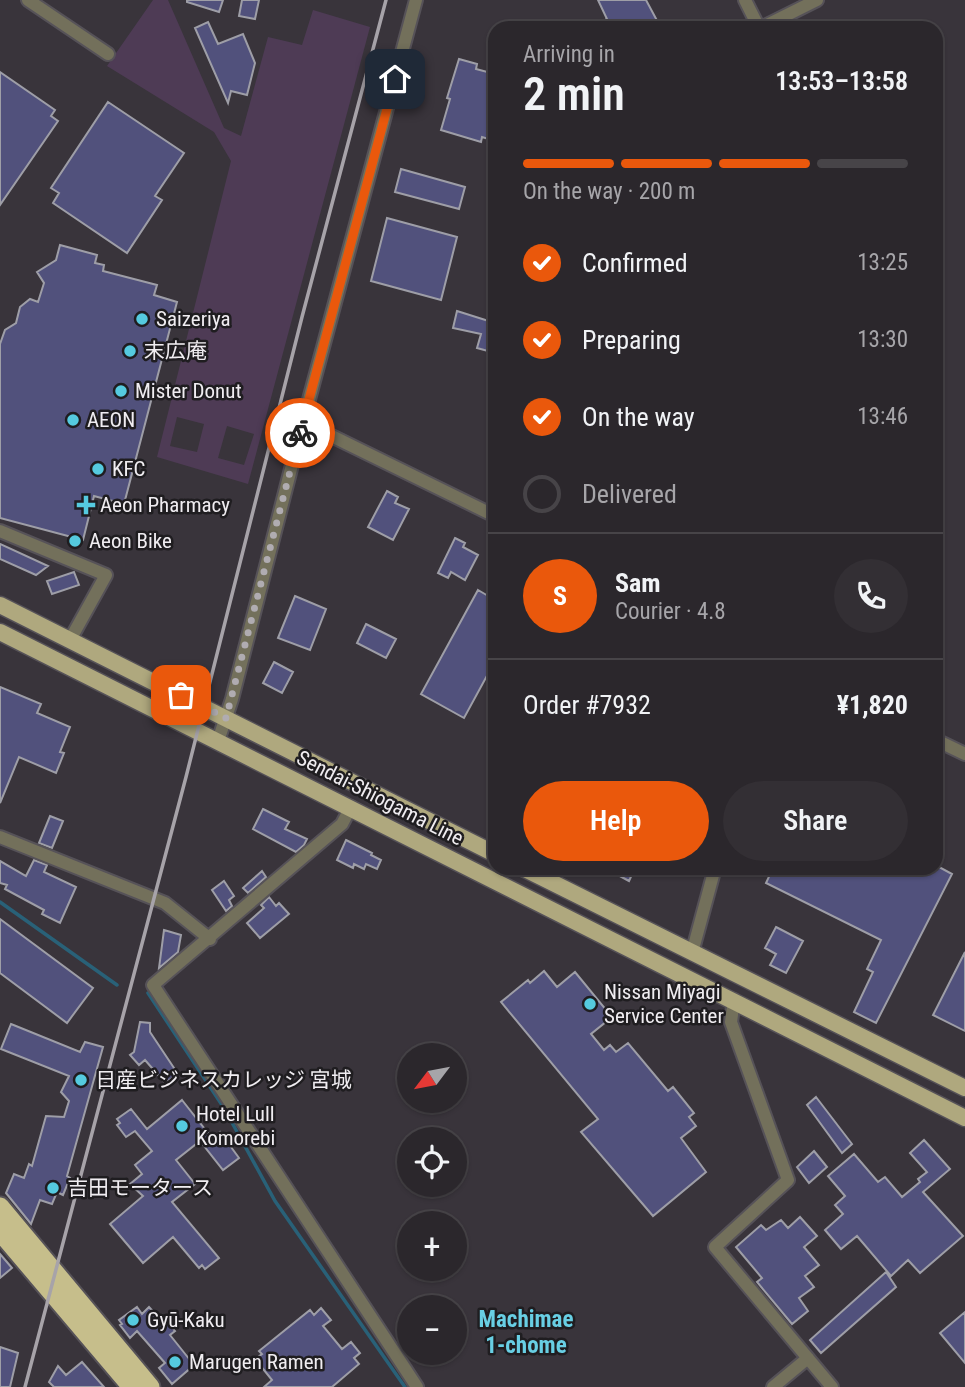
<!DOCTYPE html>
<html lang="en">
<head>
<meta charset="utf-8">
<style>
  :root { --surface:#2b272c; --page:#332f34; --text:#f1f3f6; --muted:#a6a5a9; --line:#474448; --accent:#ea580c }
  body { margin:0; font-family:"Roboto Condensed","Noto Sans JP",sans-serif; background:var(--page); color:var(--text); height:100vh; display:flex; flex-direction:column; font-size:26px; white-space:nowrap }
  * { box-sizing:border-box; margin:0 }
  p { font-size:23px; color:var(--muted) }
  .icon { flex:none; width:38px; height:38px; fill:none; stroke:currentColor; stroke-width:2; stroke-linecap:round; stroke-linejoin:round }
  .map { position:relative; flex:1; overflow:hidden }
  .drawer { position:absolute; left:488px; top:21px; width:455px; height:854px; display:flex; flex-direction:column; background:var(--surface); border-radius:21px; box-shadow:0 2px 5px #0004,0 0 0 2px var(--line) }
  .drawer>* { flex:none }
  .needle { width:46px; rotate:238deg }
  .tools { position:absolute; left:397px; top:1043px; display:grid; gap:14px }
  .tools a { display:grid; place-items:center; width:70px; height:70px; border-radius:50%; background:var(--surface); box-shadow:0 2px 5px #0004,0 0 0 2px var(--line); font-size:35px }
  .pin { position:absolute; display:grid; place-items:center; width:60px; height:60px; color:#fff; margin:-30px; border-radius:14px; box-shadow:0 4px 10px #0006 }
  .courier { position:absolute; display:grid; place-items:center; width:70px; height:70px; margin:-35px; border:5px solid #ea580c; border-radius:50%; background:#fff; color:#222; box-shadow:0 2px 9px #0007 }
  .headline em { font-style:normal; font-weight:600 }
  .headline div { display:flex; flex-direction:column-reverse }
  .headline { display:flex; align-items:center; justify-content:space-between; height:119px; padding:0 35px }
  h1 { font-size:46px; font-weight:600; line-height:52px }
  .bar { display:grid; grid-template-columns:repeat(4,1fr); gap:10px 7px; align-content:center; height:84px; padding:0 35px }
  .bar i { height:9px; border-radius:5px; background:var(--line) }
  .bar .selected { background:var(--accent) }
  .bar p { grid-column:span 4 }
  .line { display:flex; align-items:center; gap:18px; padding:0 35px; border-top:2px solid var(--line) }
  .line div { flex:1 }
  .round { display:grid; place-items:center; flex:none; width:74px; height:74px; border-radius:37px; background:var(--page) }
  ol { padding:0 35px; list-style:none }
  li { display:flex; align-items:center; gap:21px; height:77px }
  li p { margin-inline-start:auto }
  li .icon { padding:7px; border-radius:50%; background:var(--accent); color:#fff; stroke-width:4 }
  li:last-child { color:var(--muted) }
  li i { width:38px; height:38px; border:4px solid var(--line); border-radius:50% }
  .button { display:flex; gap:14px; margin-top:auto; padding:14px 35px }
  .button a { flex:1; height:80px; border-radius:42px; background:var(--accent); color:#fff; font-size:28px; font-weight:600; line-height:80px; text-align:center }
  .button a+a { background:var(--page); color:var(--text) }
  .map>svg:first-child { display:block }
  .green { fill:#4e3b55; fill-rule:evenodd }
  .lines { fill:none; stroke-linecap:round; stroke-linejoin:round }
  .stream { stroke:#296178; stroke-width:3.5 }
  .building { fill:#51517c; stroke:#9e9ea7; stroke-width:2 }
  .minor-casing { stroke:#565258; stroke-width:16 }
  .major-casing { stroke:#565258; stroke-width:19 }
  .highway-casing { stroke:#565258; stroke-width:23 }
  .minor { stroke:#73705b; stroke-width:12 }
  .major { stroke:#afa87e; stroke-width:16 }
  .highway { stroke:#c6be8b; stroke-width:19 }
  .rail { stroke:#a7a3a9; stroke-width:3.5 }
  .done { stroke:#b0acb1; stroke-width:7; stroke-dasharray:0 12.6 }
  .route { stroke:#ea580c; stroke-width:9 }
  .poi-dot { fill:#55cadf; stroke:#1f1d20; stroke-width:2.5 }
  .labels { text-anchor:middle; stroke-width:5; stroke-linejoin:round; paint-order:stroke }
  .poi-label { font-size:21px; fill:#f0edf1; stroke:#1f1d20; text-anchor:start }
  .street-label { font-size:21px; fill:#f0edf1; stroke:#1f1d20 }
  .neighbourhood-label { font-size:23px; font-weight:bold; fill:#68cfe4; stroke:#1f1d20 }
</style>
</head>
<body>
<div class="map">
<svg width="965" height="1387" viewBox="0 0 965 1387">
  <rect width="100%" height="100%" fill="#39343b"/>
  <path class="green" d="M153,0H168L224,128L241,136L268,37L302,45L313,10L370,27L248,484L157,457L231,161L214,132L107,66ZM177,417L204,424L197,452L170,446ZM227,426L254,434L244,465L218,458Z"/>
  <g class="lines">
    <path class="stream" d="M0,902L117,985
      M148,993L224,1108L275,1201L405,1387"/>
  </g>
  <path class="building" d="M187,0H223L219,12L187,2Z
    M242,0H259L255,19L239,16Z
    M598,0H646L661,28H590L607,19Z
    M208,22L218,44L243,34L255,63L247,95L231,91L228,103L195,28Z
    M459,59L477,64L476,69L495,74V128L492,140L482,137L481,142L441,130L450,99L447,98Z
    M0,72L55,110L51,116L58,121L0,205Z
    M108,102L184,153L155,196L162,200L127,253L53,203L59,193L51,188Z
    M401,169L465,187L459,209L395,192Z
    M387,218L457,237L441,300L371,281Z
    M60,245L97,255L95,263L104,265L103,271L157,285L154,295L177,302L124,504L94,496L83,540L0,518V344L5,330L16,323L20,307L30,299L38,302L44,283L37,272L56,260Z
    M457,311L495,323V353L477,348L481,334L453,328Z
    M387,491L398,497L395,503L409,509L393,540L368,527Z
    M455,538L465,543L463,547L478,555L465,580L451,572L448,578L438,573Z
    M0,544L48,566L36,575L0,559Z
    M74,572L79,585L52,594L47,581Z
    M478,590L495,600V661L464,718L421,694Z
    M295,596L326,609L310,650L278,638Z
    M366,624L396,639L386,658L357,643Z
    M274,662L293,672L282,693L263,683Z
    M0,687L41,704L37,713L70,727L60,752L64,753L56,773L19,757L0,803Z
    M263,809L289,822L285,829L307,839L304,845L296,852L253,829Z
    M50,816L63,821L52,848L39,843Z
    M346,840L372,853L371,855L381,860L377,869L366,864L364,869L354,864L353,868L337,860Z
    M34,860L47,865L44,872L76,887L60,923L42,914L44,910L5,889L7,885L0,883V861L26,876Z
    M605,868H635L629,881Z
    M773,868H941L952,874L876,1023L854,1012L873,972L867,969L881,940L766,883Z
    M262,871L266,877L248,893L243,888Z
    M224,881L234,896L229,900L232,906L226,911L212,890Z
    M269,897L276,906L279,903L289,914L260,938L247,923L264,908L261,905Z
    M0,919L93,988L67,1023L0,973Z
    M776,927L803,941L786,973L770,965L776,954L765,948Z
    M164,930L181,935L178,952L159,968Z
    M965,952V1031L933,1015Z
    M544,971L557,987L575,972L612,1017L591,1034L604,1050L610,1045L616,1052L628,1043L668,1091L673,1087L694,1113L689,1117L696,1126L681,1138L706,1172L653,1216L581,1132L598,1119L501,1002L528,980L530,983Z
    M140,1022L150,1023V1032L178,1074L165,1083L145,1060L139,1065L130,1055L134,1052Z
    M11,1024L80,1052L85,1042L103,1047L67,1176L70,1178L63,1195L57,1192L52,1204L40,1200L31,1224L6,1193L14,1174L24,1178L29,1164L32,1166L46,1116L64,1117L69,1101L61,1092L69,1076L1,1049Z
    M816,1097L852,1144L842,1153L807,1105Z
    M182,1100L212,1138L220,1132L239,1158L223,1170L200,1141L176,1160L195,1184L172,1202L219,1258L205,1269L202,1265L199,1268L173,1237L143,1263L110,1224L143,1196L130,1184L142,1174L135,1165L152,1151L135,1131L126,1137L117,1125L120,1123L117,1119L131,1109L147,1129Z
    M924,1140L950,1169L923,1192L963,1236L920,1273L908,1260L891,1276L857,1236L841,1249L825,1230L843,1214L835,1205L845,1196L828,1176L854,1154L878,1182L885,1177L902,1197L920,1182L918,1179L927,1172L910,1153Z
    M814,1151L827,1167L809,1183L797,1167Z
    M800,1217L817,1236L804,1247L819,1265L805,1276L814,1287L799,1298L808,1311L792,1324L757,1282L762,1278L736,1247L761,1225L766,1230L781,1220L788,1228Z
    M0,1254L12,1268L0,1278Z
    M886,1272L896,1287L821,1353L810,1340Z
    M137,1307L142,1314L149,1307L159,1318L162,1315L175,1331L170,1335L194,1365L172,1384L159,1368L165,1363L137,1331L130,1338L120,1325L122,1324L119,1320Z
    M321,1308L331,1320L323,1326L342,1349L351,1342L360,1353L354,1358L359,1364L332,1387H264L272,1380L255,1359L262,1354L259,1351L310,1310L314,1315Z
    M965,1312V1363L940,1333Z
    M0,1347L18,1353L10,1387H0Z
    M82,1362L104,1387H54L49,1382L58,1366L66,1375Z"/>
  <g class="lines">
    <g class="minor-casing">
      <path id="minor" d="M28,0L108,54
        M745,0L759,28
        M761,28L817,0
        M303,422L495,516
        M0,531L106,575L70,640
        M936,740L965,754
        M218,741L232,699L303,422L416,0
        M351,807L342,824L153,985L417,1387
        M0,837L165,903L210,939
        M692,953L715,868
        M734,1000L731,1022L788,1180L715,1247L832,1387
        M773,1387L808,1358"/>
    </g>
    <g class="major-casing">
      <path id="major" d="M0,605L495,854
        M0,632L965,1118
        M523,868L965,1088"/>
    </g>
    <g class="highway-casing">
      <path id="highway" d="M0,1207L150,1387
        M0,1231L132,1387"/>
    </g>
    <use href="#minor" class="minor"/>
    <use href="#major" class="major"/>
    <use href="#highway" class="highway"/>
    <path class="rail" d="M25,1387L186,777L302,317L386,0"/>
  </g>
  <g class="lines">
    <path class="done" d="M181,695L226,718L300,433"/>
    <path class="route" d="M300,433L395,79"/>
  </g>
  <g class="poi-dot">
    <circle cx="142" cy="319" r="7"/>
    <circle cx="130" cy="351" r="7"/>
    <circle cx="121" cy="391" r="7"/>
    <circle cx="73" cy="420" r="7"/>
    <circle cx="98" cy="469" r="7"/>
    <path d="M82.5 494.5h7v7h7v7h-7v7h-7v-7h-7v-7h7z"/>
    <circle cx="75" cy="541" r="7"/>
    <circle cx="590" cy="1004" r="7"/>
    <circle cx="81" cy="1080" r="7"/>
    <circle cx="182" cy="1126" r="7"/>
    <circle cx="53" cy="1188" r="7"/>
    <circle cx="133" cy="1320" r="7"/>
    <circle cx="175" cy="1362" r="7"/>
  </g>
  <g class="labels">
    <g class="poi-label">
      <text x="156" y="326">Saizeriya</text>
      <text x="144" y="358">末広庵</text>
      <text x="135" y="398">Mister Donut</text>
      <text x="87" y="427">AEON</text>
      <text x="112" y="476">KFC</text>
      <text x="100" y="512">Aeon Pharmacy</text>
      <text x="89" y="548">Aeon Bike</text>
      <text x="604" y="999">Nissan Miyagi<tspan x="604" dy="24">Service Center</tspan></text>
      <text x="95" y="1087">日産ビジネスカレッジ 宮城</text>
      <text x="196" y="1121">Hotel Lull<tspan x="196" dy="24">Komorebi</tspan></text>
      <text x="67" y="1195">吉田モータース</text>
      <text x="147" y="1327">Gyū-Kaku</text>
      <text x="189" y="1369">Marugen Ramen</text>
    </g>
    <g class="street-label">
      <text transform="translate(380 798) rotate(27)" y="7">Sendai-Shiogama Line</text>
    </g>
    <g class="neighbourhood-label">
      <text x="526" y="1327">Machimae<tspan x="526" dy="26">1-chome</tspan></text>
    </g>
  </g>
</svg>
<div class="tools">
<a><svg class="needle" viewBox="-14 -14 28 28"><path d="M0-13l5 13h-10z" fill="#e53935"/><path d="M0 13l5-13h-10z" fill="#a6a5a9"/></svg></a>
<a><svg class="icon" aria-label="locate" viewBox="0 0 24 24"><circle cx="12" cy="12" r="6"/><path d="M12 2v4M12 18v4M2 12h4M18 12h4"/></svg></a>
<a>+</a>
<a>−</a>
</div>
<div class="pin" style="left:181px;top:695px;background:#ea580c"><svg class="icon" aria-label="bag" viewBox="0 0 24 24"><path d="M5 8h14l-1 12H6zM9 8a3 3 0 0 1 6 0"/></svg></div>
<div class="pin" style="left:395px;top:79px;background:#1f2937"><svg class="icon" aria-label="home" viewBox="0 0 24 24"><path d="M3 11l9-7 9 7M6 9v11h12V9"/></svg></div>
<div class="courier" style="left:300px;top:433px"><svg class="icon" aria-label="bike" viewBox="0 0 24 24"><circle cx="6" cy="16" r="4"/><circle cx="18" cy="16" r="4"/><path d="M6 16l4-8h5l3 8M10 8l3 8H6M13 5h3"/></svg></div>
<section class="drawer">
<div class="headline"><div><h1>2 min</h1><p>Arriving in</p></div><em>13:53–13:58</em></div>
<div class="bar"><i class="selected"></i><i class="selected"></i><i class="selected"></i><i></i><p>On the way · 200 m</p></div>
<ol>
<li><svg class="icon" aria-label="check" viewBox="0 0 24 24"><path d="M5 12l5 5 9-10"/></svg>Confirmed<p>13:25</p></li>
<li><svg class="icon" aria-label="check" viewBox="0 0 24 24"><path d="M5 12l5 5 9-10"/></svg>Preparing<p>13:30</p></li>
<li><svg class="icon" aria-label="check" viewBox="0 0 24 24"><path d="M5 12l5 5 9-10"/></svg>On the way<p>13:46</p></li>
<li><i></i>Delivered</li>
</ol>
<div class="line" style="height:126px"><b class="round" style="background:var(--accent);color:#fff">S</b><div><b>Sam</b><p>Courier · 4.8</p></div><a class="round"><svg class="icon" aria-label="phone" viewBox="0 0 24 24"><path d="M5 4h4l2 5-3 2q2 4 5 5l2-3 5 2v4C11 20 4 13 5 4z"/></svg></a></div>
<div class="line" style="height:91px"><div>Order #7932</div><b>¥1,820</b></div>
<div class="button"><a>Help</a><a>Share</a></div>
</section>
</div>
</body>
</html>
